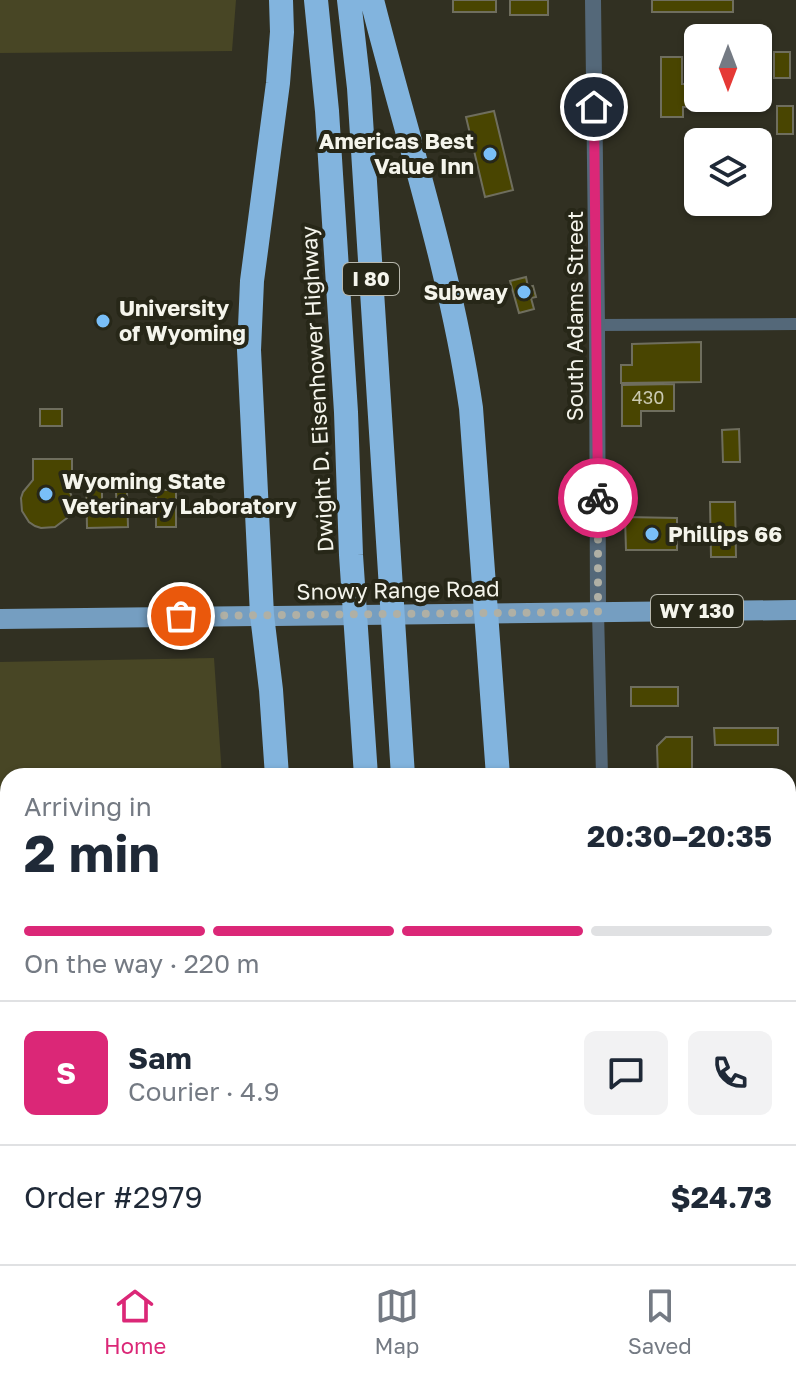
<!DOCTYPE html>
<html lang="en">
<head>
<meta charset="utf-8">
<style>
  :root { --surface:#fff; --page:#f2f2f3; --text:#1f2937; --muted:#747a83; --line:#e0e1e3; --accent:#db2777 }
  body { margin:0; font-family:"Golos Text",sans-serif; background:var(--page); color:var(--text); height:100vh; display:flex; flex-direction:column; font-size:30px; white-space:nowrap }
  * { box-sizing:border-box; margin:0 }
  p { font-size:26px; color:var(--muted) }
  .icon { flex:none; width:44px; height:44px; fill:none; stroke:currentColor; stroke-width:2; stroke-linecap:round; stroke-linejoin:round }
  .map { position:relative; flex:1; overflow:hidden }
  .panel { position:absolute; left:0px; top:768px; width:796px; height:496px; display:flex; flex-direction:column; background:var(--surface); border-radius:24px 24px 0 0; box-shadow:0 2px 6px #0004 }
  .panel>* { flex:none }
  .needle { width:52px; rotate:180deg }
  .fabs { position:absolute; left:684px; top:24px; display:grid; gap:16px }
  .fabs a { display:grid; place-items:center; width:88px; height:88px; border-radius:12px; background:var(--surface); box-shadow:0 2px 6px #0004; font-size:40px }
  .pin { position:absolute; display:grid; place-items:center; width:68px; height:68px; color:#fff; margin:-34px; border:4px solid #fff; border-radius:50%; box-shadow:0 2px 8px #0007 }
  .courier { position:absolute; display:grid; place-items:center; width:80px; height:80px; margin:-40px; border:6px solid #db2777; border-radius:50%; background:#fff; color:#222; box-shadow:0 2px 10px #0007 }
  .headline em { font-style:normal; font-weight:700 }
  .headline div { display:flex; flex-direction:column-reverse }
  .headline { display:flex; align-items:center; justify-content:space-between; height:136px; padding:0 24px }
  h1 { font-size:52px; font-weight:700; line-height:60px }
  .bar { display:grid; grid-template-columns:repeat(4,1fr); gap:12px 8px; align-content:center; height:96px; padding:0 24px }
  .bar i { height:10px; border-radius:6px; background:var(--line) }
  .bar .on { background:var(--accent) }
  .bar p { grid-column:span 4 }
  .line { display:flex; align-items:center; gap:20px; padding:0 24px; border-top:2px solid var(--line) }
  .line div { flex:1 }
  .round { display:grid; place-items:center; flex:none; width:84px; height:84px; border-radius:12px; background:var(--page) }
  .dock { display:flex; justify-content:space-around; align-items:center; height:112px; border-top:2px solid var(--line); background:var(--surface); font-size:22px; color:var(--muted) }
  .dock a { display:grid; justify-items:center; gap:4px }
  .dock .on { color:var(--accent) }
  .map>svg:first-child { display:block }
  .green { fill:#484625 }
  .building { fill:#494501; stroke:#6f6e5e; stroke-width:2 }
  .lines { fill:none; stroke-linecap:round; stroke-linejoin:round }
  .minor { stroke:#546879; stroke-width:12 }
  .tertiary { stroke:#546879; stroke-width:16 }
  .secondary { stroke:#6787a2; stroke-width:18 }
  .primary { stroke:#759ec1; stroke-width:20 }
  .motorway { stroke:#82b4de; stroke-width:24 }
  .done { stroke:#b0b0a5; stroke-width:8; stroke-dasharray:0 14.4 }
  .route { stroke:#db2777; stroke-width:10 }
  .poi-dot { fill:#79bff8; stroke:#272718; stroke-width:3 }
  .labels { text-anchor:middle; stroke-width:8; stroke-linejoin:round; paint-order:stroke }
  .number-label { font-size:18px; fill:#cac9b1 }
  .shield { fill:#272718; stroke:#b7b7ac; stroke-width:2 }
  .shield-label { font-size:20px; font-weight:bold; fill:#f5f5ec }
  .poi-label { font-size:22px; font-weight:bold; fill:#f5f5ec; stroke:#272718; text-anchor:start }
  .street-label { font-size:22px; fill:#f5f5ec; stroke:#272718 }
</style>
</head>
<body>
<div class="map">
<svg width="796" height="1264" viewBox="0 0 796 1264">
  <rect width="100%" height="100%" fill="#313022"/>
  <path class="green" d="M0,0H236L232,51L0,53Z
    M214,658L222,776H8V955L0,946V662Z
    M85,1256H334L335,1264H85Z"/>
  <path class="building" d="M453,0H496V12H453Z
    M510,0H548V15H510Z
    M652,0H733V12H652Z
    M774,52H790V78H774Z
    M661,57H682V84H698V98H747V106L683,107V117H661Z
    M777,106H793V134H777Z
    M494,111L513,190L485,197L466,117Z
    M526,277L528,287L533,286L536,297L531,298L534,309L519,313L510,281Z
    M701,342V382L621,383V365H632V344Z
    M674,384V411H641V426H622V385Z
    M40,409H62V426H40Z
    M739,429L740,462H723L722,430Z
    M33,459H72V478H64L62,482L69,490L72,497L71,512L67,518L55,527L41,528L35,526L29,522L22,511L21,498L23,492L33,480Z
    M86,475H102V511L117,510L116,492H127L128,527L87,528Z
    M156,490H176V527H156Z
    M710,502H735L736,557H711Z
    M625,517L677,518V550H626Z
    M631,687H678V706H631Z
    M714,728H778V745H715Z
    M666,737H692V776H658L657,746Z"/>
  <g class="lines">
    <path class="minor" d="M597,325L796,324
      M598,612L602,776
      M788,1178H796
      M606,1256V1264"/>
    <path class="tertiary" d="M593,0L597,325L598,612"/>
    <path class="secondary" d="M0,989L8,1001
      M60,1256V1264"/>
    <path class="primary" d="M0,619L796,610"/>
    <path class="motorway" d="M316,0L327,111L346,412L351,555L366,776
      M349,0L359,88L403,776
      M372,0C406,135 451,270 471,408L498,776
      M277,776L271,690L262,615L249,350L252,281L278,83L282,32L281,0
      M380,1256L381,1264
      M399,1256L400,1264
      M435,1256L436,1264
      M457,1264V1256"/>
  </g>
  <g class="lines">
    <path class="done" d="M181,616L598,612V498"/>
    <path class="route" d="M594,107L598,498"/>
  </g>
  <g class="poi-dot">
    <circle cx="490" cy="154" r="8"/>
    <circle cx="524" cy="292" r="8"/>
    <circle cx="103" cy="321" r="8"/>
    <circle cx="46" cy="494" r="8"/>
    <circle cx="652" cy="534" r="8"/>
  </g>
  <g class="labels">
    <g class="number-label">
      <text x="648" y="404">430</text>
    </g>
    <g class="shield">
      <rect x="343" y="263" width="56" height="32" rx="6"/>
      <rect x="651" y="595" width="92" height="32" rx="6"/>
    </g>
    <g class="shield-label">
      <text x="371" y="286">I 80</text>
      <text x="697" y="618">WY 130</text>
    </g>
    <g class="poi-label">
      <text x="474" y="149" text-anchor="end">Americas Best<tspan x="474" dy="25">Value Inn</tspan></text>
      <text x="508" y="300" text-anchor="end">Subway</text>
      <text x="119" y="316">University<tspan x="119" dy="25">of Wyoming</tspan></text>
      <text x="62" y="489">Wyoming State<tspan x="62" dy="25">Veterinary Laboratory</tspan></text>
      <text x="668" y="542">Phillips 66</text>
    </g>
    <g class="street-label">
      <text transform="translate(575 316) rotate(-90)" y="8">South Adams Street</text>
      <text transform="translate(317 389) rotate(-93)" y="8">Dwight D. Eisenhower Highway</text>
      <text transform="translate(398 590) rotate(-1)" y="8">Snowy Range Road</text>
    </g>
  </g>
</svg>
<div class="fabs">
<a><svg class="needle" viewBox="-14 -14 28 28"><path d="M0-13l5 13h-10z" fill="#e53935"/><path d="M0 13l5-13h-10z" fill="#747a83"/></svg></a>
<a><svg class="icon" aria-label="layers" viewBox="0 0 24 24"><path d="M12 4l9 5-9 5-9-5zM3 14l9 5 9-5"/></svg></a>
</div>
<div class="pin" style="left:181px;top:616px;background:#ea580c"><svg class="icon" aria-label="bag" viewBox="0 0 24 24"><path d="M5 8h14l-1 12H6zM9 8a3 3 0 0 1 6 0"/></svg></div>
<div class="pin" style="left:594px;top:107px;background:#1f2937"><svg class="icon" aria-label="home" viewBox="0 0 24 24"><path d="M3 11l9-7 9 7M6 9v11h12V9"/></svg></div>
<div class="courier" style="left:598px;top:498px"><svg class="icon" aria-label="bike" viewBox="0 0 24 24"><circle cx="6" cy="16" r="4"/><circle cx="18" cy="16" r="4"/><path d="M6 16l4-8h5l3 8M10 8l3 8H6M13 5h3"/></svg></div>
<section class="panel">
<div class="headline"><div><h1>2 min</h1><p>Arriving in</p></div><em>20:30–20:35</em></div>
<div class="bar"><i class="on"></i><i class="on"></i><i class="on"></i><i></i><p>On the way · 220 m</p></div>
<div class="line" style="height:144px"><b class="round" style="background:var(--accent);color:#fff">S</b><div><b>Sam</b><p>Courier · 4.9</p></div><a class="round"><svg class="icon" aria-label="chat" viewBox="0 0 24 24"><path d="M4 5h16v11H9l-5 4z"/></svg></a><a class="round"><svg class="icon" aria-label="phone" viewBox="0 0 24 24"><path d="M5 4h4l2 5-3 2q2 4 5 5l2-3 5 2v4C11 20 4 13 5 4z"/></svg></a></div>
<div class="line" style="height:104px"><div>Order #2979</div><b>$24.73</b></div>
</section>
</div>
<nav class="dock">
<a class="on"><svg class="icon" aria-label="home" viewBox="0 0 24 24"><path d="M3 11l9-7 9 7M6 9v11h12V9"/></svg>Home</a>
<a><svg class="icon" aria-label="map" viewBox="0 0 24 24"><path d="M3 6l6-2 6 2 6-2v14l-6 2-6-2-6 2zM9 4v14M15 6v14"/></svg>Map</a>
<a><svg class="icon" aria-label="saved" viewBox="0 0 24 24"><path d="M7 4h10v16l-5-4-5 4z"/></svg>Saved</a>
</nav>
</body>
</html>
